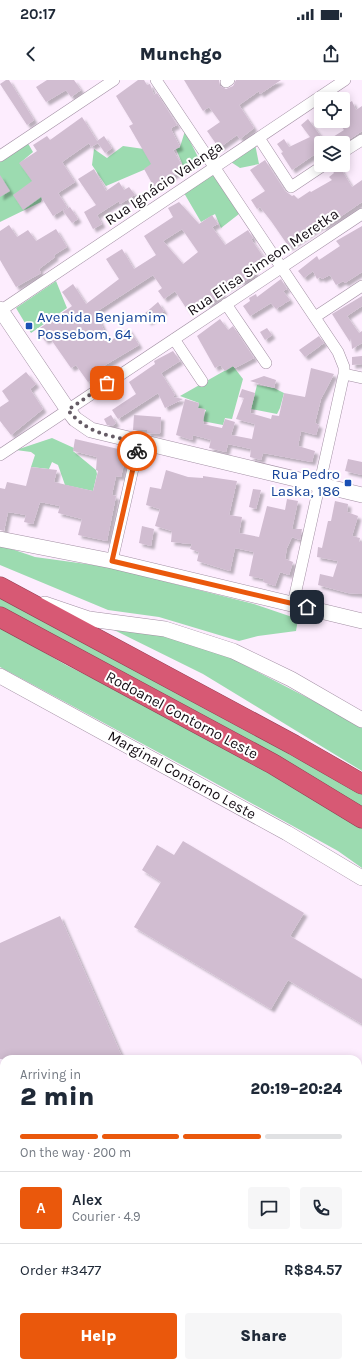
<!DOCTYPE html>
<html lang="en">
<head>
<meta charset="utf-8">
<style>
  :root { --surface:#fff; --page:#f6f6f7; --text:#1f2937; --muted:#747a83; --line:#e0e1e3; --accent:#ea580c }
  body { margin:0; font-family:Karla,sans-serif; background:var(--page); color:var(--text); height:100vh; display:flex; flex-direction:column; font-size:15px; white-space:nowrap }
  * { box-sizing:border-box; margin:0 }
  p { font-size:13px; color:var(--muted) }
  .icon { flex:none; width:22px; height:22px; fill:none; stroke:currentColor; stroke-width:2; stroke-linecap:round; stroke-linejoin:round }
  .map { position:relative; flex:1; overflow:hidden }
  .side { position:absolute; left:0px; top:975px; width:362px; height:312px; display:flex; flex-direction:column; background:var(--surface); border-radius:12px 12px 0 0; box-shadow:0 2px 10px #0003 }
  .side>* { flex:none }
  .controls { position:absolute; left:314px; top:12px; display:grid; gap:8px }
  .controls a { display:grid; place-items:center; width:36px; height:36px; border-radius:4px; background:var(--surface); box-shadow:0 2px 10px #0003; font-size:20px }
  .pin { position:absolute; display:grid; place-items:center; width:34px; height:34px; color:#fff; margin:-17px; border-radius:8px; box-shadow:0 2px 6px #0006 }
  .courier { position:absolute; display:grid; place-items:center; width:40px; height:40px; margin:-20px; border:3px solid #ea580c; border-radius:50%; background:#fff; color:#222; box-shadow:0 1px 5px #0007 }
  .headline em { font-style:normal; font-weight:800 }
  .headline div { display:flex; flex-direction:column-reverse }
  .headline { display:flex; align-items:center; justify-content:space-between; height:68px; padding:0 20px }
  h1 { font-size:26px; font-weight:800; line-height:30px }
  .bar { display:grid; grid-template-columns:repeat(4,1fr); gap:6px 4px; align-content:center; height:48px; padding:0 20px }
  .bar i { height:5px; border-radius:3px; background:var(--line) }
  .bar .selected { background:var(--accent) }
  .bar p { grid-column:span 4 }
  .line { display:flex; align-items:center; gap:10px; padding:0 20px; border-top:1px solid var(--line) }
  .line div { flex:1 }
  .round { display:grid; place-items:center; flex:none; width:42px; height:42px; border-radius:4px; background:var(--page) }
  .button { display:flex; gap:8px; margin-top:auto; padding:8px 20px }
  .button a { flex:1; height:46px; border-radius:4px; background:var(--accent); color:#fff; font-size:16px; font-weight:800; line-height:46px; text-align:center }
  .button a+a { background:var(--page); color:var(--text) }
  .status { display:flex; justify-content:space-between; align-items:center; height:28px; padding:0 20px; background:var(--surface); direction:ltr }
  .status svg { height:11px; fill:currentColor }
  header { display:flex; justify-content:space-between; align-items:center; height:52px; padding:0 20px; background:var(--surface); font-size:18px; font-weight:800 }
  .map>svg:first-child { display:block }
  .green { fill:#9cdbb0 }
  .building { fill:#d1bdd1; fill-rule:evenodd; filter:url(#shadow) }
  .lines { fill:none; stroke-linecap:round; stroke-linejoin:round }
  .street-casing { stroke:#a28fa3; stroke-width:12 }
  .secondary-casing { stroke:#a28fa3; stroke-width:16 }
  .highway-casing { stroke:#923e52; stroke-width:21 }
  .street { stroke:#fff; stroke-width:11 }
  .secondary { stroke:#fff; stroke-width:15 }
  .highway { stroke:#d75974; stroke-width:20 }
  .done { stroke:#655b65; stroke-width:4; stroke-dasharray:0 7.2 }
  .route { stroke:#ea580c; stroke-width:5 }
  .transit-dot { fill:#1a4fb4; stroke:#fff; stroke-width:1.5 }
  .labels { text-anchor:middle; stroke-width:4; stroke-linejoin:round; paint-order:stroke }
  .street-label { font-size:15px; fill:#130c13; stroke:#fff }
  .transit-label { font-size:15px; fill:#164399; stroke:#fff; text-anchor:start }
</style>
</head>
<body>
<div class="status"><b>20:17</b><svg viewBox="0 0 49 12"><path d="M0 12V9h3v3zM5 12V6h3v6zM10 12V3h3v9zM15 12V0h3v12zM26 1h20v11H26zM47 4h2v5h-2z"/></svg></div>
<header><svg class="icon" aria-label="back" viewBox="0 0 24 24"><path d="M15 5l-7 7 7 7"/></svg>Munchgo<svg class="icon" aria-label="share" viewBox="0 0 24 24"><path d="M12 15V3M7 8l5-5 5 5M5 13v7h14v-7"/></svg></header>
<div class="map">
<svg width="362" height="1287" viewBox="0 0 362 1287">
  <defs>
    <filter id="shadow"><feDropShadow dx="3.5" dy="3.5" stdDeviation="1" flood-color="#0004"/></filter>
  </defs>
  <rect width="100%" height="100%" fill="#fdedfe"/>
  <path class="green" d="M185,51L202,85L187,95L176,69L180,67Z
    M26,60L33,72L20,83L45,104L41,122L0,142V78Z
    M255,64L259,84L240,88L231,82Z
    M123,66L151,70L160,83L106,106L92,85L94,69L107,78Z
    M213,95L239,134L221,148L215,134L201,142L184,113Z
    M56,201L67,228L31,253L16,228Z
    M233,286L243,299L232,339L225,338L223,345L202,341L206,330L198,328L199,323L180,316Z
    M257,305L274,308L284,313L280,328L277,334L251,329Z
    M52,358L74,368L73,371L96,390L97,394L93,411L65,405L58,385L52,382L49,389L31,387L35,375L31,372L16,370Z
    M0,465L35,477L108,487L254,524L298,539L296,551L258,556L239,561L159,537L108,530L0,485Z
    M0,514L362,713V728L0,529Z
    M0,547L66,585L176,640L362,747V788L338,771L206,698L0,587Z
    M125,548L204,564L362,646V691L203,594L112,549Z"/>
  <path class="building" d="M6,0H9L34,40L27,45L0,4Z
    M47,0H74L81,10L71,17L66,10L46,22L36,7Z
    M138,0H144L147,5L150,4L154,15L157,13L177,45L171,48L172,51L180,67L173,70L184,89L154,107L144,89L151,84L129,46L133,44L116,16Z
    M184,0H219L220,6L226,9L233,6L236,0H281L260,14L259,11L239,25L254,48L240,59L237,55L219,68L207,51L220,42L209,27L203,31Z
    M352,21L356,30L362,26V51L344,63H321V70L292,90L281,73L283,72L277,64L284,59L289,67L310,57L301,45L308,39L325,62L344,50L338,41H343V26Z
    M82,37L97,61L104,56L112,68L105,73L98,63L91,67L89,63L62,82L75,102L58,113L67,127L53,136L41,117L23,130L13,115L32,101L19,83L37,71L33,65L47,56L50,60Z
    M265,80L285,111L292,116L294,115L298,119L310,111L311,112L332,100L329,97L334,93L332,90L339,86L352,107L362,100V122L337,139L323,147L322,145L289,167L271,141L260,127L257,129L251,120L265,111L250,90Z
    M94,89L106,111L119,102L124,110L129,107L135,115L120,124L119,121L97,135L102,144L93,149L84,132L96,125L78,99Z
    M0,95L10,111L0,117Z
    M179,122L199,144L212,135L218,144L212,147L225,165L248,150L253,158L251,159L264,178L251,187L256,194L242,203L240,200L221,211L223,214L207,225L205,221L188,231L175,211L164,219L158,211L162,208L153,195L96,232L109,262L128,248L139,265L102,287L105,292L88,302L76,285L71,288L50,258L45,261L37,250L72,226L62,212L73,204L86,224L119,199L106,179L122,169L134,189L156,175L144,156L173,137L168,128ZM182,149L198,172L183,184L163,161Z
    M70,127L78,139L72,143L63,131Z
    M9,145L17,157L28,150L36,161L56,149L67,167L54,175L55,177L39,189L41,193L16,207L0,180V151Z
    M362,146V192L345,203L343,201L336,205L330,195L322,199L320,197L317,199L313,191L304,198L298,191L317,176L319,180L340,166L336,161Z
    M281,199L287,209L283,211L290,220L276,229L271,223L250,236L243,226L250,221L249,218L256,214L257,217Z
    M362,216V226L347,236L359,253L362,251V263L352,269L351,258L350,262L332,234Z
    M158,222L164,231L148,242L144,234Z
    M220,239L228,250L233,246L254,278L235,288L233,286L225,291L220,285L215,288L197,256Z
    M267,248L272,255L265,260L260,252Z
    M319,256L324,263L305,277L299,270Z
    M173,271L180,281L161,293L175,315L173,317L183,319L165,328L158,313L118,339L112,330L136,314L129,302L155,284L154,281Z
    M362,276V284L352,285V277Z
    M311,288L334,294L321,319L315,343L319,345L316,355L301,351L298,366L315,371L312,382L263,373L261,380L250,377L251,369L228,364L226,372L209,368L211,360L193,355L192,360L176,355L185,319L199,323L198,328L205,329L203,344L222,348L225,339L235,342L231,355L252,359L255,344L236,339L244,318L239,317L242,309L255,313L250,333L271,339L272,335L279,336L284,313L305,317Z
    M26,292L36,304L30,309L43,329L11,355L0,341V327L9,321L2,311Z
    M264,296L276,300L274,308L250,301Z
    M111,335L116,343L112,346L107,345L104,339Z
    M134,335L161,337L160,354L147,353V350H133Z
    M75,359L127,371L121,397L116,396L112,415L116,416L107,461L78,455L82,439L58,433L60,426L40,422L33,444L24,442L26,435L8,432L4,451L0,450V408L5,409L7,402L26,406L31,387L57,390L54,402L93,411L98,391L96,390L97,377L73,371Z
    M348,379L362,382V395L345,391Z
    M166,390L188,397L203,398V396L237,401L229,435L242,437L239,453L259,457L267,426L285,430L287,419L298,421L292,449H302L301,455L300,460L292,457L287,468L285,479L293,482L289,495L280,492L275,506L263,502L264,499L249,496L254,472L235,468L230,491L197,481L199,472L190,469L192,464L171,462L172,451L155,446L160,429L146,425L150,407L161,409Z
    M253,409L261,410L256,429L249,427Z
    M335,421L348,424L347,432L358,436L352,456L360,458L359,462H362V514L348,513L318,505L320,494L333,497L338,481L317,477L318,467L322,468L328,441H331Z
    M142,446L154,449L151,466L139,463Z
    M183,761L304,833L290,856L362,899V944L288,900L271,929L134,847L161,802L142,790L157,765L174,775Z
    M60,836L123,979H0V863Z"/>
  <g class="lines">
    <g class="street-casing">
      <path id="street" d="M156,0L338,272L344,287V294L293,524
        M226,2L229,0
        M259,58L291,107L324,85
        M343,72L362,60
        M0,76L114,0
        M226,224L266,283
        M0,231L345,0
        M315,237L362,206
        M174,259L202,301
        M344,294L362,298
        M0,375L362,134
        M112,481L139,362
        M358,1237L362,1239
        M43,1287L46,1283"/>
    </g>
    <g class="secondary-casing">
      <path id="secondary" d="M0,229L68,330L75,339L91,350L362,415
        M0,459L112,481L362,541
        M45,524L89,539L165,549L233,571L291,599L362,640
        M0,596L287,753L362,798"/>
    </g>
    <g class="highway-casing">
      <path id="highway" d="M0,507L294,665L362,704
        M0,537L273,684L362,738"/>
    </g>
    <use href="#street" class="street"/>
    <use href="#secondary" class="secondary"/>
    <use href="#highway" class="highway"/>
  </g>
  <g class="lines">
    <path class="done" d="M107,303L68,330C87,354 110,356 139,362L137,371"/>
    <path class="route" d="M137,371L112,481L307,527"/>
  </g>
  <g class="transit-dot">
    <rect x="25" y="242" width="8" height="8" rx="2"/>
    <rect x="344" y="399" width="8" height="8" rx="2"/>
  </g>
  <g class="labels">
    <g class="street-label">
      <text transform="translate(164 103) rotate(-34)" y="5">Rua Ignácio Valenga</text>
      <text transform="translate(263 182) rotate(-34)" y="5">Rua Elisa Simeon Meretka</text>
      <text transform="translate(182 635) rotate(28)" y="5">Rodoanel Contorno Leste</text>
      <text transform="translate(182 695) rotate(29)" y="5">Marginal Contorno Leste</text>
    </g>
    <g class="transit-label">
      <text x="37" y="242">Avenida Benjamim<tspan x="37" dy="17">Possebom, 64</tspan></text>
      <text x="340" y="399" text-anchor="end">Rua Pedro<tspan x="340" dy="17">Laska, 186</tspan></text>
    </g>
  </g>
</svg>
<div class="controls">
<a><svg class="icon" aria-label="locate" viewBox="0 0 24 24"><circle cx="12" cy="12" r="6"/><path d="M12 2v4M12 18v4M2 12h4M18 12h4"/></svg></a>
<a><svg class="icon" aria-label="layers" viewBox="0 0 24 24"><path d="M12 4l9 5-9 5-9-5zM3 14l9 5 9-5"/></svg></a>
</div>
<div class="pin" style="left:107px;top:303px;background:#ea580c"><svg class="icon" aria-label="bag" viewBox="0 0 24 24"><path d="M5 8h14l-1 12H6zM9 8a3 3 0 0 1 6 0"/></svg></div>
<div class="pin" style="left:307px;top:527px;background:#1f2937"><svg class="icon" aria-label="home" viewBox="0 0 24 24"><path d="M3 11l9-7 9 7M6 9v11h12V9"/></svg></div>
<div class="courier" style="left:137px;top:371px"><svg class="icon" aria-label="bike" viewBox="0 0 24 24"><circle cx="6" cy="16" r="4"/><circle cx="18" cy="16" r="4"/><path d="M6 16l4-8h5l3 8M10 8l3 8H6M13 5h3"/></svg></div>
<section class="side">
<div class="headline"><div><h1>2 min</h1><p>Arriving in</p></div><em>20:19–20:24</em></div>
<div class="bar"><i class="selected"></i><i class="selected"></i><i class="selected"></i><i></i><p>On the way · 200 m</p></div>
<div class="line" style="height:72px"><b class="round" style="background:var(--accent);color:#fff">A</b><div><b>Alex</b><p>Courier · 4.9</p></div><a class="round"><svg class="icon" aria-label="chat" viewBox="0 0 24 24"><path d="M4 5h16v11H9l-5 4z"/></svg></a><a class="round"><svg class="icon" aria-label="phone" viewBox="0 0 24 24"><path d="M5 4h4l2 5-3 2q2 4 5 5l2-3 5 2v4C11 20 4 13 5 4z"/></svg></a></div>
<div class="line" style="height:52px"><div>Order #3477</div><b>R$84.57</b></div>
<div class="button"><a>Help</a><a>Share</a></div>
</section>
</div>
</body>
</html>
